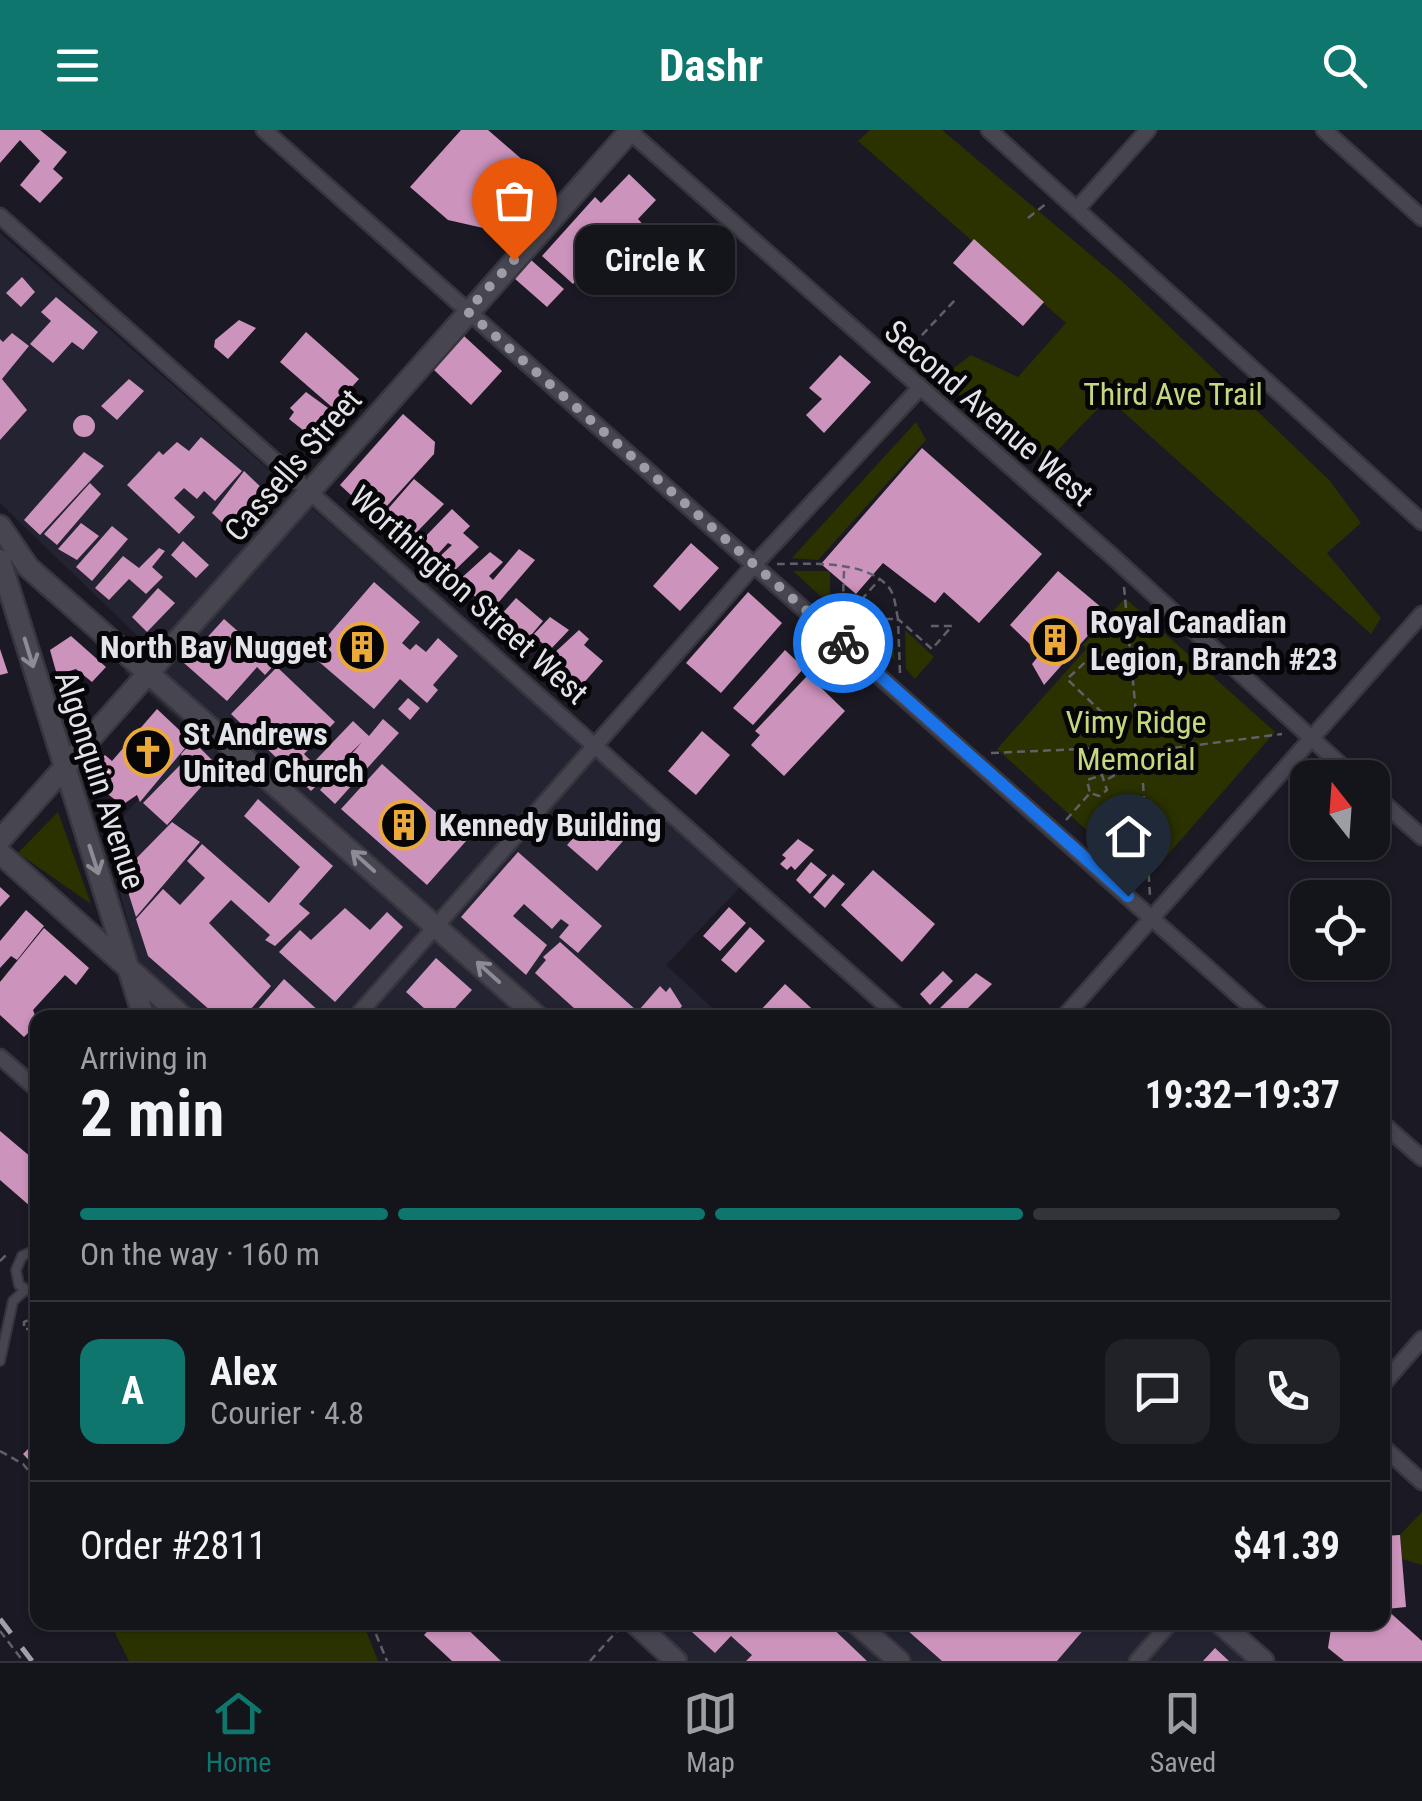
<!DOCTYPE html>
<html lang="en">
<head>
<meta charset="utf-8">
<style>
  :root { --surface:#14141b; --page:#212128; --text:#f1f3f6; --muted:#9d9ea3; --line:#33333a; --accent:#0f766e }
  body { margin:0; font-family:"Roboto Condensed",sans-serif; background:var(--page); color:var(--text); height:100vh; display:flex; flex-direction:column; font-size:38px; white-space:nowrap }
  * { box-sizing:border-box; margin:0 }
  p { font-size:32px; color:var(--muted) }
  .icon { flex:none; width:55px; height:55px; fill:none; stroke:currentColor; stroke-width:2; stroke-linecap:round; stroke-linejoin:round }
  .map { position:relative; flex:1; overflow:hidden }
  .details { position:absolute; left:30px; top:880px; width:1360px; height:620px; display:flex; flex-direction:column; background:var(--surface); border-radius:20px; box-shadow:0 2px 8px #0004,0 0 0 2px var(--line) }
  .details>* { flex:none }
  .needle { width:65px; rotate:343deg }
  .fabs { position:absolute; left:1290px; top:630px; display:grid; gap:20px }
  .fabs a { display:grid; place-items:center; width:100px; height:100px; border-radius:20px; background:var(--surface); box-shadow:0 2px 8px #0004,0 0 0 2px var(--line); font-size:50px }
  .pin { position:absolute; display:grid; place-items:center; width:85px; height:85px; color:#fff; margin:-102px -42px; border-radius:50% 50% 50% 0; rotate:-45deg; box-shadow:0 0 10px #0007 }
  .pin .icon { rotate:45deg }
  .courier { position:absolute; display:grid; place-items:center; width:100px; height:100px; margin:-50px; border:8px solid #1a73e8; border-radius:50%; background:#fff; color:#222; box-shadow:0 2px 12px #0007 }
  .bubble { position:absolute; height:70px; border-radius:20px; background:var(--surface); box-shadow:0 2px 8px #0004,0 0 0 2px var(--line); font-size:32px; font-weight:700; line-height:70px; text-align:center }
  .overview em { font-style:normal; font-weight:700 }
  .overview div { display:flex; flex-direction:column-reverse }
  .overview { display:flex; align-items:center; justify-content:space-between; height:170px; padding:0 50px }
  h1 { font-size:65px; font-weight:700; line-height:75px }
  .bar { display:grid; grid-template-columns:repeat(4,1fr); gap:15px 10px; align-content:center; height:120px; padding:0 50px }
  .bar i { height:12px; border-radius:8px; background:var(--line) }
  .bar .current { background:var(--accent) }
  .bar p { grid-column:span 4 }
  .line { display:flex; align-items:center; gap:25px; padding:0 50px; border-top:2px solid var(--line) }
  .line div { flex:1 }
  .round { display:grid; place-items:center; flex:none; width:105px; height:105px; border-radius:20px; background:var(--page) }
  header { display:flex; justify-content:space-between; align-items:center; height:130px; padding:0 50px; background:var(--accent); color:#fff; font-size:45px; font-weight:700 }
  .dock { display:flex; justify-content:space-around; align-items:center; height:140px; border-top:2px solid var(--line); background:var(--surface); font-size:28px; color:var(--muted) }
  .dock a { display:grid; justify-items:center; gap:5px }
  .dock .current { color:var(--accent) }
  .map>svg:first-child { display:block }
  .built { fill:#242332 }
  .green { fill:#2b3200 }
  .building { fill:#cc93bc }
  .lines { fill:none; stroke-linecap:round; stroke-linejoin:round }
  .lane-casing { stroke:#37363e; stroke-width:12 }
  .street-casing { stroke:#37363e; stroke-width:19 }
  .secondary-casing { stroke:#37363e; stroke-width:25 }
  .path { stroke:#616069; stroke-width:2.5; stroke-dasharray:8 5; stroke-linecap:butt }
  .lane { stroke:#464550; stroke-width:8 }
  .street { stroke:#464550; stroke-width:14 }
  .secondary { stroke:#464550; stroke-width:20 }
  .rail { stroke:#a0a0a8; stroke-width:5; stroke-dasharray:18 18; stroke-linecap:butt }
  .oneway { stroke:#8d8c95 }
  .done { stroke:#9d9da5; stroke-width:10; stroke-dasharray:0 18 }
  .route { stroke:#1a73e8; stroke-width:12 }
  .labels { text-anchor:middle; stroke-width:10; stroke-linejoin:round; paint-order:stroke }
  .park-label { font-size:32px; fill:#c6d87e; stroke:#060609 }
  .street-label { font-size:32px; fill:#e3e3ea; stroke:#060609 }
  .poi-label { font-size:32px; font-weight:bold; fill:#e3e3ea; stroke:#060609; text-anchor:start }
</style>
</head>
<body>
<header><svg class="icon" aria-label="menu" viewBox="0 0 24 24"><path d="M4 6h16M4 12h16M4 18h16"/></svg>Dashr<svg class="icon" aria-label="search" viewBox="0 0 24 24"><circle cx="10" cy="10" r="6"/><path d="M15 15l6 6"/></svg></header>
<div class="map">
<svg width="1422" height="1531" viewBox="0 0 1422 1531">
  <rect width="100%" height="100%" fill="#1b1a24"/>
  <path class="built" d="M0,103L741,756L666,835L722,887H155L104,707L197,606L124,542L146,514L0,373Z
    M645,1493H1219L1262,1531H689Z"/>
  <path class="green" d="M870,0H942L1124,153L1330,351L1361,393L1327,423L1381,488L1371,504L1110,270L1120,256L1047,331L1010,311L941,248L971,225L1018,247L1066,193L858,11Z
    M916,292L926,310L818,430L792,428Z
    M793,441H830V463L840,474L838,482Z
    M1125,468L1275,602L1144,752L997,619L1086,519L1083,515Z
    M890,496L895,530L859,499Z
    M905,500L934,527L915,549L906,539Z
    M58,682L91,774L18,723Z
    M1422,1382V1435L1402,1429L1400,1405Z
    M110,1493H363L378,1531H129Z"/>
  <path class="building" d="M0,0H40L67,22L53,39L63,48L40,73L20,55L40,31L20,10L0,33Z
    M461,0H488L540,45L492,100L448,90L410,57Z
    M629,44L656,70L638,89L648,100L641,108L653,119L638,136L649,145L632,164L594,130L573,154L542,126L595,67L601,73Z
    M974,109L1044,172L1023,196L953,133Z
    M531,130L564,159L547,177L514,148Z
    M22,147L35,162L21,177L6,163Z
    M56,167L98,202L83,220L72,212L53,233L30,214L51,191L41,182Z
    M239,190L256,198L228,229L214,217L215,210Z
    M306,202L359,249L333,278L280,232Z
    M12,203L29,216L2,249L27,280L0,310V209L3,212Z
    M464,206L502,241L471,275L433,239Z
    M840,225L871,252L824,303L806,285L822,269L809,258Z
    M129,249L144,261L117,290L101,276Z
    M306,262L335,283L313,308L289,289L294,282L290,278Z
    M403,284L435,312L434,324L376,388L340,355Z
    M73 296a11 11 0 1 1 22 0a11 11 0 1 1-22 0Z
    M201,307L242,341L215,371L204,361L197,369L184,358L174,368L195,387L179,404L127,355L159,321L163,325L177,312L189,321Z
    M922,318L1042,424L979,493L944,462L935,473L883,433L856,464L821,434Z
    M84,322L104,336L40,405L24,390Z
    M244,341L269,365L243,396L237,390L228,398L212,383Z
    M414,349L444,374L415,404L387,380Z
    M90,353L101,364L57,415L44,404Z
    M452,379L470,396L463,403L479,417L451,444L436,430L452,415L448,413L437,425L421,411Z
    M81,393L99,406L77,430L58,419Z
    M112,396L128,409L92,451L76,437Z
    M183,411L209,435L196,448L171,425Z
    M691,413L719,438L680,481L653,456Z
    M159,418L165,421L152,437L163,447L146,464L129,449L109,470L95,458L123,426L139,438Z
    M519,419L535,430L492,480L457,452L490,422L503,432L489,446L493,450Z
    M1058,441L1108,483L1044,555L1032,534L1040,524L1010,495Z
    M374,452L420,492L402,513L410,520L416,514L426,522L438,508L458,526L433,555L438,560L427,573L400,549L374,579L311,525Z
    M158,458L175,473L147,502L132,487Z
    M748,462L782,493L721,563L686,533Z
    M516,468L543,491L527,510L499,487Z
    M550,487L569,500L550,520L533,505Z
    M224,489L275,534L265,545L257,537L227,571L184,533Z
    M579,500L589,509L584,515L603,531L581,556L551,526Z
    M71,506L106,537L92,552L76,539L57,545L50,520Z
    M0,519L8,543L0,545Z
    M785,520L804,538L753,595L733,578Z
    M277,537L335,592L304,624L313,633L353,591L369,606L383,589L399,603L335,674L320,660L362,612L311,661L231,584Z
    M808,545L845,581L784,646L751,615L760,605L755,601Z
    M408,568L420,578L410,590L398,579Z
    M157,579L191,611L140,672L137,665L122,675L105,662L109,656L91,640L105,625L112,631Z
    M702,601L730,625L696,665L668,641Z
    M193,611L219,637L167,695L143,673L184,631L181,624Z
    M382,634L467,710L427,755L341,679Z
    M258,669L333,736L299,774L310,783L275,816L265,810L270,805L231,770L209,793L271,856L243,888H219L148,826L136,789L163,759L180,775L205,748L187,731L202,714L269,773L300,737L244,686Z
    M594,685L623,711L597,741L567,715Z
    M172,692L200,712L136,787L122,743Z
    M798,709L814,720L795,740L791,736L787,740L780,734L786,728L782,725Z
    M518,722L602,796L578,823L559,807L569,795L561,789L552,799L524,774L513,786L547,815L526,845L461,787Z
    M811,732L827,745L810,764L796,750Z
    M873,740L935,794L902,832L841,775Z
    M833,744L845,754L825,778L813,767Z
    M0,757L10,766L0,777Z
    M729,777L746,793L720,821L703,806Z
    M345,778L370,800L387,782L403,797L335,872L279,822L300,800L311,810Z
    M26,780L44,796L17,830L11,826L0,838V811Z
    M750,797L765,811L736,843L721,830Z
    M44,798L89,838L76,855L65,845L33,880L38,893L24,907L0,885V852Z
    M560,812L636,880L629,888H585L535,843L546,830L543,827Z
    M436,828L472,860L446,888H435L406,862Z
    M943,841L953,851L930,875L920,864Z
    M976,843L992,854L958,888L938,880Z
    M284,849L323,885L321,888H250Z
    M785,854L822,888H765L759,882Z
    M660,856L666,862L670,857L682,876L672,888H632Z
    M974,878L986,888H965Z
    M0,1001L38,1033V1083L0,1050Z
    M35,1281H38V1340L23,1324L30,1317Z
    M1400,1405L1406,1477L1386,1479L1422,1511V1531H1344L1328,1518L1332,1492H1382V1406Z
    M436,1492H460L501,1531H452L424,1505Z
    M681,1492H826L867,1531H746L752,1525L731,1506L715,1523Z
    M898,1492H1081L1086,1497L1057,1531H942Z
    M1215,1518L1229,1531H1203Z"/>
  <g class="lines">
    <g class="lane-casing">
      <path id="lane" d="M38,1119L22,1126L16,1140L19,1155L38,1166
        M0,1231L13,1171L24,1161"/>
    </g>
    <g class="street-casing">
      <path id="street" d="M264,0L1264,888
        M628,0L1112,426L1355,648
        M989,0L1422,392
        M1324,0L1422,88
        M1077,79L1148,0
        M0,86L900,888
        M1372,663L1422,707
        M355,888L755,434L918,260
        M1063,888L1422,484
        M0,927L38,960
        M1382,993L1422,1028
        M1382,1255L1422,1209
        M1382,1316L1422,1352
        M1137,1531L1171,1492"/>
    </g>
    <g class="secondary-casing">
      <path id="secondary" d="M0,396L28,437L539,888
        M0,430L144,888
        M0,710L631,0
        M0,723L184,888
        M634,1492L676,1531
        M855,1492L899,1531
        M1219,1492L1263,1531"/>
    </g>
    <path class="path" d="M1028,88L1047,73
      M904,224L957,168
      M777,434C808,434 868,429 890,459C895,466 896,480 898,489H876L854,478L879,450
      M1124,457L1136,583
      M842,491L854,478L843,468L844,441
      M900,543L898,489L932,519L952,496H931
      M1112,592L1067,549L1092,526L1128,522
      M1174,618L1282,604
      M991,623L1104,618
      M1108,649L1120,642
      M1143,653L1150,766
      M1066,690L1090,663L1099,666L1107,660L1102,645L1087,650L1090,663
      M0,1131L9,1122
      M34,1199H24V1192L38,1186
      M0,1321L23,1334L38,1352
      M371,1492L387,1531
      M0,1501L23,1531
      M590,1531L617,1501"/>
    <use href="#lane" class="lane"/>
    <use href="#street" class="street"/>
    <use href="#secondary" class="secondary"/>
    <path class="rail" d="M0,1489L32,1531"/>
  </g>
  <defs><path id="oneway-shaft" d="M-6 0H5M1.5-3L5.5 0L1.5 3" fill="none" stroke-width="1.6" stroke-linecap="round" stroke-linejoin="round" transform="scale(2.5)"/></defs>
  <g class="oneway">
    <use href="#oneway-shaft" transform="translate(29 523) rotate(73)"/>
    <use href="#oneway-shaft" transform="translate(94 730) rotate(72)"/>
    <use href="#oneway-shaft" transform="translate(363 731) rotate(-138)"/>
    <use href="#oneway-shaft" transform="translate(488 842) rotate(-138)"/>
  </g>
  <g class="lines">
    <path class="done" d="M514,130L467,181L843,513"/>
    <path class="route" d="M843,513L1128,766"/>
  </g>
  <defs>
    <g id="building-ring" transform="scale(2.5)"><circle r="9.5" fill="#060609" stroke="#eba93a" stroke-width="1.5"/><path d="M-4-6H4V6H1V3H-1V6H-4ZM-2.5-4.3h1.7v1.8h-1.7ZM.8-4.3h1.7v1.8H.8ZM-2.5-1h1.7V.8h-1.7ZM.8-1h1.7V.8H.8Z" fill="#eba93a"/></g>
    <g id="church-ring" transform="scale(2.5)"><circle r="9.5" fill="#060609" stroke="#eba93a" stroke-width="1.5"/><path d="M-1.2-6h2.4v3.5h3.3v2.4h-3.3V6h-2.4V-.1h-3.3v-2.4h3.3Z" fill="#eba93a"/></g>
  </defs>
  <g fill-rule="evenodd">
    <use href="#building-ring" x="1055" y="510"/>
    <use href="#building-ring" x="362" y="517"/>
    <use href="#church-ring" x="148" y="622"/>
    <use href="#building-ring" x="404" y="695"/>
  </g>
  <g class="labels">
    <g class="park-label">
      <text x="1173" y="275">Third Ave Trail</text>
      <text x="1136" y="603">Vimy Ridge<tspan x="1136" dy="37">Memorial</tspan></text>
    </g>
    <g class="street-label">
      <text transform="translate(989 283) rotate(41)" y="11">Second Avenue West</text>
      <text transform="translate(293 335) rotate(-49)" y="11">Cassells Street</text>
      <text transform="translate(469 465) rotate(42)" y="11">Worthington Street West</text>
      <text transform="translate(100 650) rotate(72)" y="11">Algonquin Avenue</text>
    </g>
    <g class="poi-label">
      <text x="1090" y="503">Royal Canadian<tspan x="1090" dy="37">Legion, Branch #23</tspan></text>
      <text x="327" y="528" text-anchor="end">North Bay Nugget</text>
      <text x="183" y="615">St Andrews<tspan x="183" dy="37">United Church</tspan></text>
      <text x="439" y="706">Kennedy Building</text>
    </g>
  </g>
</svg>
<div class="fabs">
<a><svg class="needle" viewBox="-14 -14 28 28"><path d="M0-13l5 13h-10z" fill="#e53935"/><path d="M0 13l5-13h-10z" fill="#9d9ea3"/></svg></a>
<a><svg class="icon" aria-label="locate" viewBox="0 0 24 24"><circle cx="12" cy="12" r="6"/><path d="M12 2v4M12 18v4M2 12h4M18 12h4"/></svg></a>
</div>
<div class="pin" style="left:514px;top:130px;background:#ea580c"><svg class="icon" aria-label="bag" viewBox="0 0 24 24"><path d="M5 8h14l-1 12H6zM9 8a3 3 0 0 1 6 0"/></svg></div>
<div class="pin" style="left:1128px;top:766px;background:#1f2937"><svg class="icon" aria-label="home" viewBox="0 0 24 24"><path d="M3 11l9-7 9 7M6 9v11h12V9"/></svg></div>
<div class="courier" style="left:843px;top:513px"><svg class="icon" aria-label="bike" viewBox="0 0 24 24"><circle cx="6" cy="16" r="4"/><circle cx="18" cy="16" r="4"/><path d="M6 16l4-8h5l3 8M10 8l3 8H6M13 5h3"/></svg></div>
<div class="bubble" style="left:575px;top:95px;width:160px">Circle K</div>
<section class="details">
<div class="overview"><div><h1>2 min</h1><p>Arriving in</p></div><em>19:32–19:37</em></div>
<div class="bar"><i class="current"></i><i class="current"></i><i class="current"></i><i></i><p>On the way · 160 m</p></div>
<div class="line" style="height:180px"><b class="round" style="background:var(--accent);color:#fff">A</b><div><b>Alex</b><p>Courier · 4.8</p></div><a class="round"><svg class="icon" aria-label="chat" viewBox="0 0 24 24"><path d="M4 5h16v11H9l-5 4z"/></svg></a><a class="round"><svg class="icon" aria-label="phone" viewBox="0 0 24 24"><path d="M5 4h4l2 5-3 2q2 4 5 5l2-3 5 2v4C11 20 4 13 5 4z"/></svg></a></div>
<div class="line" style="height:130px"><div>Order #2811</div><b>$41.39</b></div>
</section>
</div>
<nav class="dock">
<a class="current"><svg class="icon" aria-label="home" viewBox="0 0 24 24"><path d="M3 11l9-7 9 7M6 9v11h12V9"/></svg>Home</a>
<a><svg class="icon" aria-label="map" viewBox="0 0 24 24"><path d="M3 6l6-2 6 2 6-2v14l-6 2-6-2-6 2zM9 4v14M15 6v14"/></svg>Map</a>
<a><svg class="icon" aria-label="saved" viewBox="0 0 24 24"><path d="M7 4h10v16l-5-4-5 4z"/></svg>Saved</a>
</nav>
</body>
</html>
